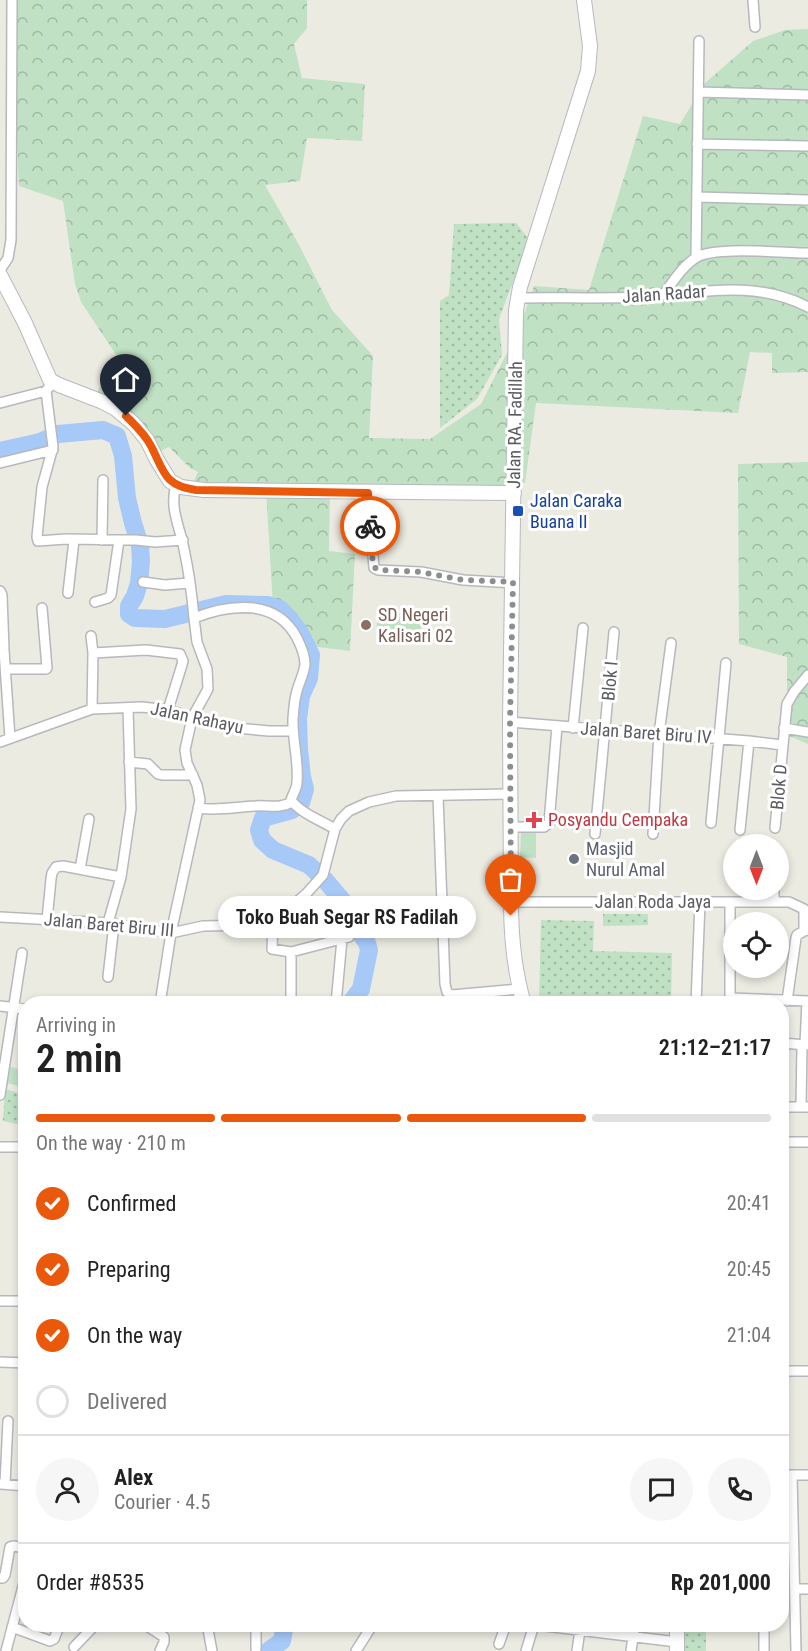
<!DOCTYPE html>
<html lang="en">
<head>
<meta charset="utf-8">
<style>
  :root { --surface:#fff; --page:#f6f6f6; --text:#222; --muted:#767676; --line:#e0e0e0; --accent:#ea580c }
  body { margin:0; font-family:"Roboto Condensed",sans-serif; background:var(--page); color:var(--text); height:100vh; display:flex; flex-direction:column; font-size:22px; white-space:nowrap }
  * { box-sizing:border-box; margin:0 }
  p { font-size:20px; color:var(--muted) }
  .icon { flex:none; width:33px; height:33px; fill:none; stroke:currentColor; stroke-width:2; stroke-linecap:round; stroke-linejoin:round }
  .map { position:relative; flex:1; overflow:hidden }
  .drawer { position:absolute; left:18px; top:996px; width:771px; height:636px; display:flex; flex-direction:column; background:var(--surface); border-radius:24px; box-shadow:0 3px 9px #0003 }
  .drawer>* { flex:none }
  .needle { width:39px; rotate:180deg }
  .controls { position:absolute; left:723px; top:834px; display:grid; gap:12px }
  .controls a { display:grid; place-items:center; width:66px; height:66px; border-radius:50%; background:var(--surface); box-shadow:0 3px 9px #0003; font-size:30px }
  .pin { position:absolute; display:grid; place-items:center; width:51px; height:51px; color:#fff; margin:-62px -26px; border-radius:50% 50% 50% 0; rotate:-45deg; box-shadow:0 0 6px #0007 }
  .pin .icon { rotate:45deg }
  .courier { position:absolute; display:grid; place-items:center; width:60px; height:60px; margin:-30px; border:4px solid #ea580c; border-radius:50%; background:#fff; color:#222; box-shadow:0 2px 8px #0007 }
  .bubble { position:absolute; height:42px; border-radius:21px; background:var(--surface); box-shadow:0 3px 9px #0003; font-size:20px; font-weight:600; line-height:42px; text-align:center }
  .overview em { font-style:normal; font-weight:600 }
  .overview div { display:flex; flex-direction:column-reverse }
  .overview { display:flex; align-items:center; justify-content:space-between; height:102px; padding:0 18px }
  h1 { font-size:39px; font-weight:600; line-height:45px }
  .bar { display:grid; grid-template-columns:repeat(4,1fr); gap:9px 6px; align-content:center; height:72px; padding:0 18px }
  .bar i { height:8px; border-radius:4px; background:var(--line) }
  .bar .active { background:var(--accent) }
  .bar p { grid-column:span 4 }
  .line { display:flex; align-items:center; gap:15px; padding:0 18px; border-top:2px solid var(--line) }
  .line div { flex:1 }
  .round { display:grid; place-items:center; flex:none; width:63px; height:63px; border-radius:32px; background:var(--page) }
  ol { padding:0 18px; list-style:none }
  li { display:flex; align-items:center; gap:18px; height:66px }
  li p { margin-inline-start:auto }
  li .icon { padding:6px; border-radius:50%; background:var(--accent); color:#fff; stroke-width:4 }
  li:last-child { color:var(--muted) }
  li i { width:33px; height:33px; border:3px solid var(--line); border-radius:50% }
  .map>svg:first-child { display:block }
  .grass { fill:url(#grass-dots) }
  .forest { fill:url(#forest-crowns) }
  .pitch { fill:#c0e1c4 }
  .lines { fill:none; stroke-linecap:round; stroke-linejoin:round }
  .river { stroke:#a6c9f7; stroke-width:18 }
  .street-casing { stroke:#b7b8bd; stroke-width:12 }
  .secondary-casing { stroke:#b7b9bf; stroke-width:16 }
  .street { stroke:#fff; stroke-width:9 }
  .secondary { stroke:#fff; stroke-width:14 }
  .done { stroke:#8d8e8e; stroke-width:6; stroke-dasharray:0 10.8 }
  .route { stroke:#ea580c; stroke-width:8 }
  .transit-dot { fill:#1a4fb4; stroke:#fff; stroke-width:2 }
  .education-dot { fill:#8d6e63; stroke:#fff; stroke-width:2 }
  .health-dot { fill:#e0444e; stroke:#fff; stroke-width:2 }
  .worship-dot { fill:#6b7280; stroke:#fff; stroke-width:2 }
  .labels { text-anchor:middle; stroke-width:6; stroke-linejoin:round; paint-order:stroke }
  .street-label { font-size:18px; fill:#5a5c61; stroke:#fff }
  .transit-label { font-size:18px; fill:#164399; stroke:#fff; text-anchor:start }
  .education-label { font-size:18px; fill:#785e54; stroke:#fff; text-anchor:start }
  .health-label { font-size:18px; fill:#be3a42; stroke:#fff; text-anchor:start }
  .worship-label { font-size:18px; fill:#5b616d; stroke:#fff; text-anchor:start }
</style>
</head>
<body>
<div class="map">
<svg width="808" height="1651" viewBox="0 0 808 1651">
  <defs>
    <pattern id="grass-dots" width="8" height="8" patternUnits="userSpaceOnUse" patternTransform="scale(1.5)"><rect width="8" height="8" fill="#c0e1c4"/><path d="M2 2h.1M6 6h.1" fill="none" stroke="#9fbaa3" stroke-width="1.8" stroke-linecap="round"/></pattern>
    <pattern id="forest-crowns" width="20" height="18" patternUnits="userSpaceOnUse" patternTransform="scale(1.5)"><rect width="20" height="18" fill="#c0e1c4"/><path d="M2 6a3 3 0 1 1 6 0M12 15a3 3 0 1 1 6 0" fill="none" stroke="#9fbaa3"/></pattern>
  </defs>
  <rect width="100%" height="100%" fill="#ecebe2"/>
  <path class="grass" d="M516,223L529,239L499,319L502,355L477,399L440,428V301L449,295L454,224Z
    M603,914H648V925L603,926Z
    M541,920L594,921L593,951L672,953L671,1003H539Z
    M5,1089L25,1095V1148H20L21,1125L3,1121Z
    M683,1625H706V1651H679Z"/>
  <path class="forest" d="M5,0H307V28L294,44L302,78L365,84L362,141L307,138L300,181L265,185L299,245L332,310L373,356L369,438L430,439L481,404L518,331L534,286L589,290L643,116L680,124L704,84L753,41L785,30L808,29V372L772,373V353L750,352L738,413L536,403L525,483L457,494L330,490L329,551L355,554L350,651L310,646L291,618L273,606L266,490L192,485L198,472L190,468L169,447L156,453L150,434L128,409L111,399L96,394L117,356L81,302L75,284L63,201L19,186L11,3Z
    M808,462V744L787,735V657L739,644L738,464Z"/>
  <path class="pitch" d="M378,611L422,615L420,638L376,635Z
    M521,832L536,833V858L520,857Z
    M7,1066L25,1071L23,1087L3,1082Z"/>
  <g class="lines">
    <path class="river" d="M0,451L40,442L58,434L103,430L117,436L123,456L127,498L133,523L140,545L141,562L139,583L135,596L129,606V614L135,618L165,619L226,604L268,605L280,609L288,617L300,633L311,655L309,678L301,696L298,719L299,749L302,777L305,789L301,803L292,810L263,818L259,830L262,840L273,850L309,865L325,880L347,906L352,921L367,943L369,950L361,989L352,1001L349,1004
      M268,1651L282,1641L285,1624"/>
    <g class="street-casing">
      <path id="street" d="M753,0L755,27
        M698,92L808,95
        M697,144L808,146
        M697,197L808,200
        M696,257L699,41
        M0,270L8,258L11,240L12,0
        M663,295C673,282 683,265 697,257C715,246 784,253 808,253
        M517,298C557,297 597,299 637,297C696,294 752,278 808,307
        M53,382L46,391L53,447L42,487L37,537L38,541L66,539L136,540L155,542L183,540
        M0,403L46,391
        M0,463L53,450
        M176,485C169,508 180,527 184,549C189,572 192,595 194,618C229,604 276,598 297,638C301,646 305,655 305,664C304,675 298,684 296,695C294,702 294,710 293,718C292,739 299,761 297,782C297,789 293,793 291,800C300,813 322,821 335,829
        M368,493L374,568L378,570L421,572L463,580L513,583
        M102,540L103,480
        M143,582L165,585L189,583
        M0,591L2,595L4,650L10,738
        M68,593L74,540
        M95,602L108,598L111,595L119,540
        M91,636L93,653L92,709
        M93,653L146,650L180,654L183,661L181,668L168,710
        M6,669H46L47,668L42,608
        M510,722L749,741L782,745
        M573,728L583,628
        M784,728L808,732
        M0,742L92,709L142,707L168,710L225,727L269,731H292
        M129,762L148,764L158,774L162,775H193
        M438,796L445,984L447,992L452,995L520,989
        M198,808C218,811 235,807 255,806C268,805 280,809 292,802
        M711,823L726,663
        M510,827H544L549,823L557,726
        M775,828L787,704L794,692L808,675
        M740,830L749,741
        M595,834L614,632
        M653,834L659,734L671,643
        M80,869L89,819
        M511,902H789L804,909V931L808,930
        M774,902V890
        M0,917L108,923L171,933L203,926L256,925L273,922L306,894L323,875L335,829L341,819L349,811L369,802L396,796L510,794
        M47,920L51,879L52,873L56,867L63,866L121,877
        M273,922L272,949L291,952V1004
        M108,923L121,877L131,809L128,708
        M291,952L349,937
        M108,977L114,924
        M730,998L808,1001
        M787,1001L796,938L797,935L804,931
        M160,1004L171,933L200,800L197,785L187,763L185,750L192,718L208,689L207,669L197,642L194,618
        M336,1004L342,939
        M696,1004L700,902
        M730,1004V902
        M0,1006L26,1009
        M782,1043L806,1045
        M805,1045L807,1001
        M0,1095L22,953
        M782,1107H808
        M801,1107L802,1044
        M782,1142H808
        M0,1147H26
        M0,1301H26
        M0,1362L26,1363
        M782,1371H808
        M782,1475H808
        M792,1475L796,1651
        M0,1484L26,1486
        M5,1484L8,1421
        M0,1578H3L5,1575L10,1547L13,1546L26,1548
        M795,1589H808
        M144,1624L164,1637V1642L160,1651
        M207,1624L212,1651
        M256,1624V1649
        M764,1624V1651
        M12,1627L50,1641L54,1639L60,1624
        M499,1644L506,1624
        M74,1647L96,1624
        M6,1651L26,1575
        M356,1651L373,1624
        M526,1651L533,1628L536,1626H545L677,1642
        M577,1651L580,1630
        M631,1651L635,1624"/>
    </g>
    <g class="secondary-casing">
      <path id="secondary" d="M0,275L25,323L50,380L59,385L103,402L116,409L134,424L147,440L157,460L170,481L181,487L204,490L514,493
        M524,1004C514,970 511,937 511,902L510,722L516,310L520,287L588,71L590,46L584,0
        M677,1624V1651"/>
    </g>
    <use href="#street" class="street"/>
    <use href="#secondary" class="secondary"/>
  </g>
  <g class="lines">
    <path class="done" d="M370,526L373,566L378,570L421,572L463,580L513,582L510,722L511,916"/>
    <path class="route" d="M126,416C135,425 145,434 151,446C164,471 164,486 196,490L368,493L370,526"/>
  </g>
  <rect class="transit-dot" x="512" y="505" width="12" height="12" rx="3"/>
  <circle class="education-dot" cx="366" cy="625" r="6"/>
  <path class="health-dot" d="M531 811h6v6h6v6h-6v6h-6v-6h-6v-6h6z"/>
  <circle class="worship-dot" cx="574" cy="859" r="6"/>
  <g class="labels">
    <g class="street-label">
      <text transform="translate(664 294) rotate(-4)" y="6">Jalan Radar</text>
      <text transform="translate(515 425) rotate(-89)" y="6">Jalan RA. Fadillah</text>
      <text transform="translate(610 681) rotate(-85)" y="6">Blok I</text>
      <text transform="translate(197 718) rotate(12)" y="6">Jalan Rahayu</text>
      <text transform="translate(646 733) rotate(4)" y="6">Jalan Baret Biru IV</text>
      <text transform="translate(779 787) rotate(-85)" y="6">Blok D</text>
      <text x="653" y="908">Jalan Roda Jaya</text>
      <text transform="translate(109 925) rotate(5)" y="6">Jalan Baret Biru III</text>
    </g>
    <g class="transit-label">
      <text x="530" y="507">Jalan Caraka<tspan x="530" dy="21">Buana II</tspan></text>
    </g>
    <g class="education-label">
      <text x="378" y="621">SD Negeri<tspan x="378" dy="21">Kalisari 02</tspan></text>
    </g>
    <g class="health-label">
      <text x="548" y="826">Posyandu Cempaka</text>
    </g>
    <g class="worship-label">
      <text x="586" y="855">Masjid<tspan x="586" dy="21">Nurul Amal</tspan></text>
    </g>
  </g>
</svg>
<div class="controls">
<a><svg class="needle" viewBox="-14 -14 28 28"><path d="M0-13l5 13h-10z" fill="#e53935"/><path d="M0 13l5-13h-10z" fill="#767676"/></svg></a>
<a><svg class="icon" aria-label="locate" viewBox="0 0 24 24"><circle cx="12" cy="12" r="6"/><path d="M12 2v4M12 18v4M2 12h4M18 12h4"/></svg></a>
</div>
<div class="pin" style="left:511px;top:916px;background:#ea580c"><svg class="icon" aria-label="bag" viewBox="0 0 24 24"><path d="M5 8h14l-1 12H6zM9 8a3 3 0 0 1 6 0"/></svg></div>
<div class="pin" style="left:126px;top:416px;background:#1f2937"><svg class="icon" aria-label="home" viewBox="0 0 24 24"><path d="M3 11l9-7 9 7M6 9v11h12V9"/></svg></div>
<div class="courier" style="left:370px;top:526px"><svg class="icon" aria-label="bike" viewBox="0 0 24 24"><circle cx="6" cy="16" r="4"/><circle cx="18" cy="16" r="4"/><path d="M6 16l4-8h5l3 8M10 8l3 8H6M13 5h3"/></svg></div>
<div class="bubble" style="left:218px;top:896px;width:258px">Toko Buah Segar RS Fadilah</div>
<section class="drawer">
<div class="overview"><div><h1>2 min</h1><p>Arriving in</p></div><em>21:12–21:17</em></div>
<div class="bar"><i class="active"></i><i class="active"></i><i class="active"></i><i></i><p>On the way · 210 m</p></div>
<ol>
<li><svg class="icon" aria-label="check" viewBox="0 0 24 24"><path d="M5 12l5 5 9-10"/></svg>Confirmed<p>20:41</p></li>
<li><svg class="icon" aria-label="check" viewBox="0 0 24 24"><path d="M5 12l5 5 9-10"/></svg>Preparing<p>20:45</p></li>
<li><svg class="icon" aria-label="check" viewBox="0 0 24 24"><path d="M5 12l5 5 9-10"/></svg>On the way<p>21:04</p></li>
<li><i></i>Delivered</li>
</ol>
<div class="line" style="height:108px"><a class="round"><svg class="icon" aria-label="person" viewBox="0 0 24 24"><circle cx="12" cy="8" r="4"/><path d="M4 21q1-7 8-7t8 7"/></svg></a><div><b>Alex</b><p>Courier · 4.5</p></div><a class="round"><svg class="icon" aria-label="chat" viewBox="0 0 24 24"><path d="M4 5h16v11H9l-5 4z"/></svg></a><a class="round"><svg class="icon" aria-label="phone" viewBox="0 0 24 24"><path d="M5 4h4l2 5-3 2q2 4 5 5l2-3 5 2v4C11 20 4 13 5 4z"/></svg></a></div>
<div class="line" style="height:78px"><div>Order #8535</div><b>Rp 201,000</b></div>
</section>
</div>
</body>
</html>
